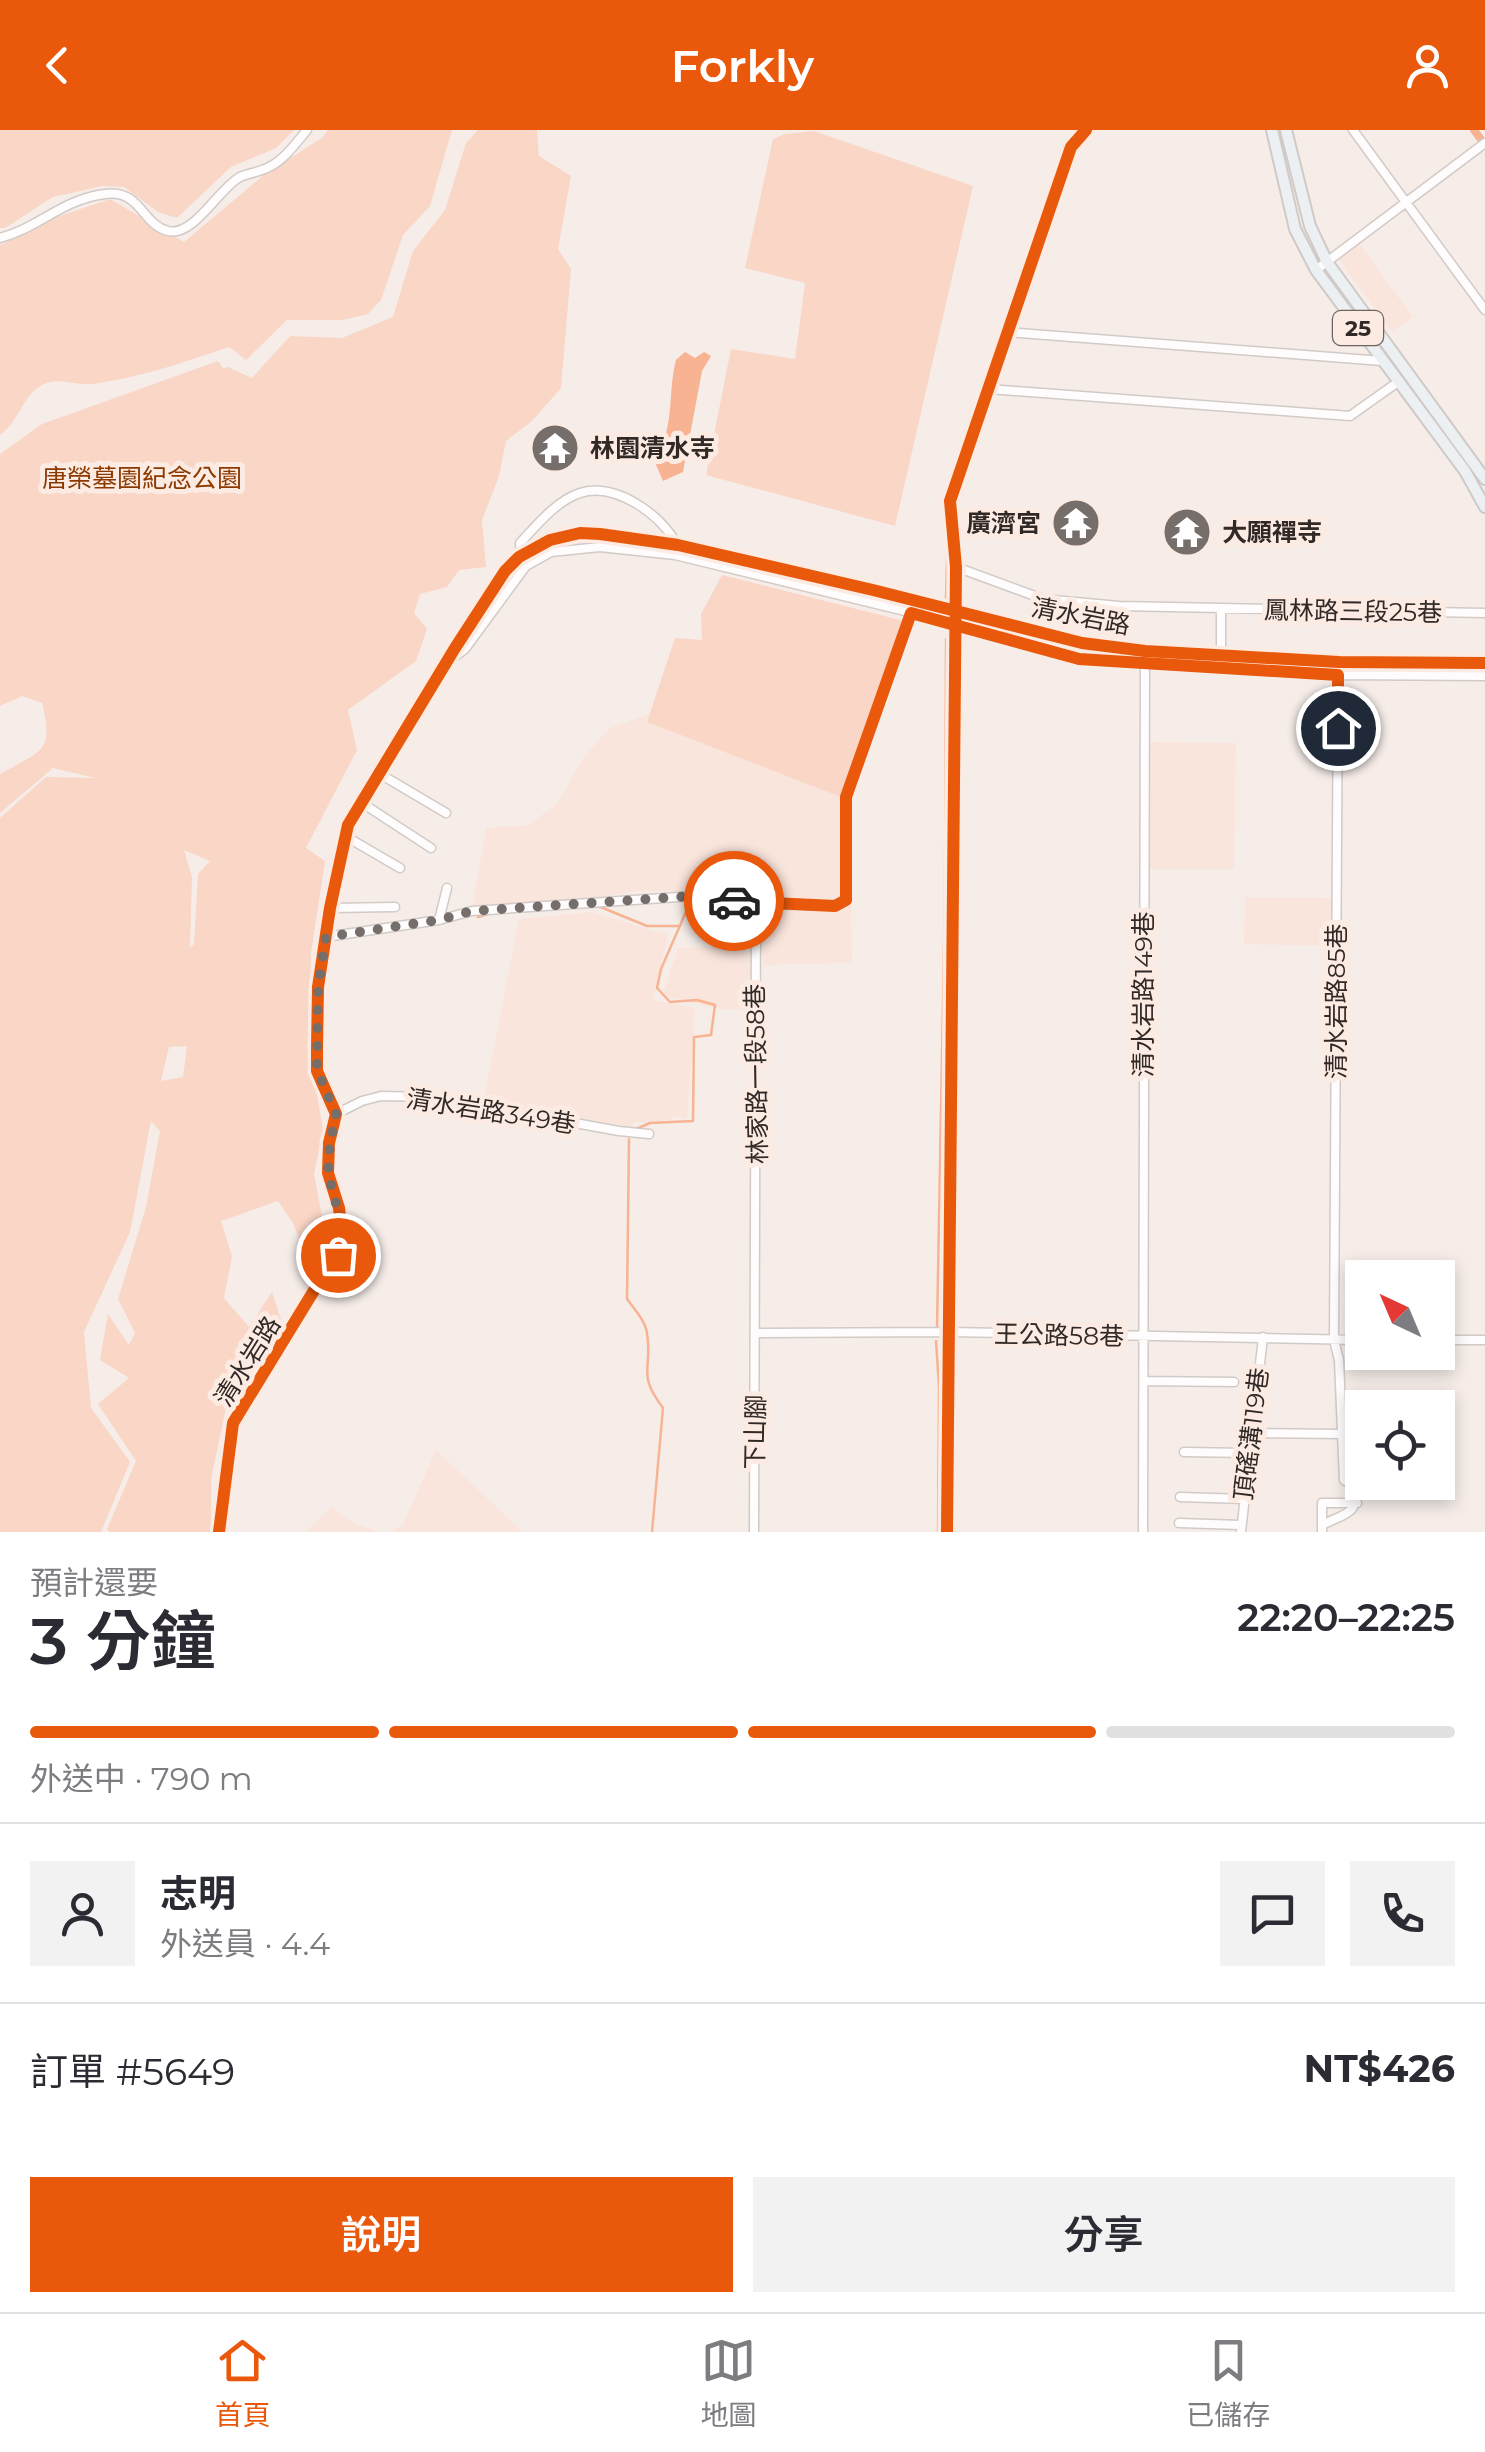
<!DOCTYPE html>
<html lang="zh-TW">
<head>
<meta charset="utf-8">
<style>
  :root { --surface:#fff; --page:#f2f2f3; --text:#2b2b33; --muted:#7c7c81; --line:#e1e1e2; --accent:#ea580c }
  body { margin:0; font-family:Montserrat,"Noto Sans TC",sans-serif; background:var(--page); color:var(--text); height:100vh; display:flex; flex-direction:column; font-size:38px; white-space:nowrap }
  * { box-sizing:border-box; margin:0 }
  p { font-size:32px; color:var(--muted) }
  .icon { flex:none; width:55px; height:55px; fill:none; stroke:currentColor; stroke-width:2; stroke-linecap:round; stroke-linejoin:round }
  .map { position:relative; height:1402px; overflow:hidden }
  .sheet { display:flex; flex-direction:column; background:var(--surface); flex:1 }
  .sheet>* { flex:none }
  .needle { width:65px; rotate:316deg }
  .tools { position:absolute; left:1345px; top:1130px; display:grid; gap:20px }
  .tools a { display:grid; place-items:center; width:110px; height:110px; border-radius:0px; background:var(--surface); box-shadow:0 5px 15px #0003; font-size:50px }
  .pin { position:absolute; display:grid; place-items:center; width:85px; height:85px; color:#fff; margin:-42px; border:5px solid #fff; border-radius:50%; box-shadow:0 2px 10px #0007 }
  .courier { position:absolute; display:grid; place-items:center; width:100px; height:100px; margin:-50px; border:8px solid #ea580c; border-radius:50%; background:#fff; color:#222; box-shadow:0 2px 12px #0007 }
  .head em { font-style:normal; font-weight:600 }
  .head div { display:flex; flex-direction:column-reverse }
  .head { display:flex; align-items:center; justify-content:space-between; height:170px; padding:0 30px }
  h1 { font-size:65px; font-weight:600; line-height:75px }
  .bar { display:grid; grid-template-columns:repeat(4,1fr); gap:15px 10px; align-content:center; height:120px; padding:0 30px }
  .bar i { height:12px; border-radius:8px; background:var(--line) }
  .bar .on { background:var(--accent) }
  .bar p { grid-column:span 4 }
  .line { display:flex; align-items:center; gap:25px; padding:0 30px; border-top:2px solid var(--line) }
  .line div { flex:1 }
  .round { display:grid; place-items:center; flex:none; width:105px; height:105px; border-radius:0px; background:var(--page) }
  .action { display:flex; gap:20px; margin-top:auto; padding:20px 30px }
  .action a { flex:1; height:115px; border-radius:0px; background:var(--accent); color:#fff; font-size:40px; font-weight:600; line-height:115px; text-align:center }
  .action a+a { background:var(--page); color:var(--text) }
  header { display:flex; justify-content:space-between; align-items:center; height:130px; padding:0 30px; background:var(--accent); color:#fff; font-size:45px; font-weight:600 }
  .tab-bar { display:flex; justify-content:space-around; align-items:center; height:140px; border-top:2px solid var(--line); background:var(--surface); font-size:28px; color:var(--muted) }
  .tab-bar a { display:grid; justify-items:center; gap:5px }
  .tab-bar .on { color:var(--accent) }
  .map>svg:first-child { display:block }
  .built { fill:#fae5dc }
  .green { fill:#f9d6c6; fill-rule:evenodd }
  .water { fill:#f7b392 }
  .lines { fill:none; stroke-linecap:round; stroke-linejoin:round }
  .stream { stroke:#f7b392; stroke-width:2.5 }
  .canal { stroke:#f7b392; stroke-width:8 }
  .minor-casing { stroke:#d1cac6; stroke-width:11 }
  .major-casing { stroke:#cfcac7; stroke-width:14 }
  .minor { stroke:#fefcfc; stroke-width:8 }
  .major { stroke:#ecf0f2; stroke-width:10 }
  .cycleway-casing { stroke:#fcebe3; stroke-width:19 }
  .cycleway { stroke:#e8590c; stroke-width:12 }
  .done { stroke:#766e6a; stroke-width:10; stroke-dasharray:0 18 }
  .route { stroke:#ea580c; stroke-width:12 }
  .labels { text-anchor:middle; stroke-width:10; stroke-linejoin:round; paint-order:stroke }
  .shield { fill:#fcebe3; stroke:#6e635f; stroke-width:2.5 }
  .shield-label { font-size:22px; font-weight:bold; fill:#312926 }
  .poi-label { font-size:25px; font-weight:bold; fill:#312926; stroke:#fcebe3; text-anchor:start }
  .park-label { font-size:25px; fill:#8c3900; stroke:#fcebe3 }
  .street-label { font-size:25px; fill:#312926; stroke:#fcebe3 }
</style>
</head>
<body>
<header><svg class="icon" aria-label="back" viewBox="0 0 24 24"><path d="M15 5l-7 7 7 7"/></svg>Forkly<svg class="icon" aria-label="person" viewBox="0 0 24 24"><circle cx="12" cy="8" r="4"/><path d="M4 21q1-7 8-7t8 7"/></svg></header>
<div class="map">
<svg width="1485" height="1402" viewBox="0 0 1485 1402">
  <rect width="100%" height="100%" fill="#f6ede9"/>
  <path class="built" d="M1358,112L1413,187L1392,202L1337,127Z
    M648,585L647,592L841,667L850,678L852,833L763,835L760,762L639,761L471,785L486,698L528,695L557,674L585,625L610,598Z
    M1151,612L1236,613L1234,739H1149Z
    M1245,767L1332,768L1331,816L1244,814Z
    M592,782L668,805L653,870L695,878L687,989L672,986L671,991L661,990L660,993L634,992L632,997L483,973L519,789Z
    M750,814L752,880L720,879L662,866L678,818Z
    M436,1320L523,1402H388L402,1396Z
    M332,1377L350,1391L379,1402H305Z"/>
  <path class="green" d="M0,0H294L276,18L231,37L177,88L158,82L124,57L103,56L53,67L5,98H0Z
    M328,0H452L430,76L403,105L381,170L368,184L343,190H287L246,230L229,217C184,232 140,248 92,254C78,256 59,248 46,253C23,262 20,291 0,305V115L51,89L110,69L184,112L265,44L322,8Z
    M478,0H537L539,26L571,46L558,119L571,139L561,258L532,291L506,311L499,346L482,390L486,437L459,440L447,457L420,464L414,483L427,499L416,531L348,580L357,620L306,718L325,731L311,823L309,917L323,1000L314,1044L326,1107L306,1127L293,1093L278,1071L221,1091L232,1126L224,1168L249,1197L272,1162L281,1190L229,1264L211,1349V1402H109L107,1399L136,1331L98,1274L129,1248L100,1230L108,1184L129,1215L135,1203L118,1169L146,1077L160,1001L151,991L130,1102L84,1202L91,1278L130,1332L101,1402H0V688L46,647L95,648L53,638L0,683V644C40,621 55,623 42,573L22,566L0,576V324L42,294L218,231L223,238L228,237L252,248L290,206L342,208L393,187L413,121L445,80L466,13ZM184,720L210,731L198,744L194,814L190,818L192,747ZM187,916L183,947L161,951L169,917Z
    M814,1L973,56L895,396L706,345L731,219L795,229L805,153L745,138L773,9L785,4Z
    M722,445L904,491L841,667L647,592L675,508L702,510L701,484Z"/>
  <path class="water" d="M685,222L695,228L704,222L711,226L702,241L683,342L663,351L654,330C676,297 667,264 676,230Z"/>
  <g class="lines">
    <path class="stream" d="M1004,197L1060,32L1076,0
      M956,341L1000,210
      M946,469L948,391
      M598,776L647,796H680
      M478,787L491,783
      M636,999L650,993L693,991L694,907L711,905L715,875L697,870L670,872L657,858L661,839L692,768
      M629,1009L627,1169C634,1179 645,1190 647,1203C653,1240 636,1242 663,1278L652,1402
      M937,1198L945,765L946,509
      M936,1211L939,1257L938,1402"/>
    <path class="canal" d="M1474,0L1485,15"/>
    <g class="minor-casing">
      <path id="minor" d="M1353,0L1485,180
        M0,108C38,98 63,69 105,64C141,59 142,95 168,101C194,107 219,58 240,47C249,43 260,42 269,37C284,30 296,13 307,0
        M1316,140L1485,13
        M1007,202L1382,231
        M989,259L1350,286L1398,252
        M521,430L520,413C537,395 556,371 580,363C615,351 663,386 677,415
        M956,437L1043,469L1119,476L1485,483
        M1221,478V529
        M453,528L465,519L526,436L551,422L600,417L675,425L954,493L1079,529L1338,545L1485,546
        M380,644L446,683
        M362,673L431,718
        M345,706L400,738
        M330,778L395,777
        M439,790L447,758
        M326,807L439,790L472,781L693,766L760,774
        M336,984L362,971L381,966L431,967L619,1001L649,1004
        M756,1203L949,1202L1362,1210
        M1438,1210H1485
        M1144,1251L1234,1252
        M1251,1303L1342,1304
        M1184,1322L1248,1323
        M1180,1367L1244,1369
        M1179,1393L1241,1395
        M1324,1394C1346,1383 1357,1385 1357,1358L1344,1350L1339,1230L1334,1210L1338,542
        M219,1402L233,1293L343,1113L339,1078L328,1043L329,1013L336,984L317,941V918L318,857L330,778L348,695L455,518L505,441L519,427L550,410L580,403L600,404L678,415L873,460L1082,513L1145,521L1339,532L1485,533
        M754,1402L756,777L760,774L835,776L846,770V667L911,483
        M947,1402L956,437L950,371L1071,17L1086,0
        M1143,1402L1145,530
        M1241,1402L1263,1207
        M1322,1402V1373H1357"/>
    </g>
    <g class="major-casing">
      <path id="major" d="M1272,0L1295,99L1316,140L1465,341L1485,377
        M1286,0L1310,96L1327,132L1485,349"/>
    </g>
    <use href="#minor" class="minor"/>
    <use href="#major" class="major"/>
    <g class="cycleway-casing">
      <path id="cycleway" d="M219,1402L233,1293L343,1113L339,1078L328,1043L329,1013L336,984L317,941V918L318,857L330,778L348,695L455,518L505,441L519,427L550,410L580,403L600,404L678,415L873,460L1082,513L1145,521L1339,532L1485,533
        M947,1402L956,437L950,371L1071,17L1086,0"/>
    </g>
    <use href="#cycleway" class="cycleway"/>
  </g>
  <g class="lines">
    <path class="done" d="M338,1125L343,1100L328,1043L330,1013L336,984L317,940L318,857L326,807L439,790L472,781L693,766L734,771"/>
    <path class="route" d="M734,771L835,776L846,770V667L911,483L1079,529L1338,545V598"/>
  </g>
  <defs>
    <g id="temple-disc" transform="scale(2.5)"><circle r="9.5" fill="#766e6a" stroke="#fcebe3"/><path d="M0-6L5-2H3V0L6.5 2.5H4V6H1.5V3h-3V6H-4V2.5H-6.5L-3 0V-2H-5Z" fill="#fff"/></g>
  </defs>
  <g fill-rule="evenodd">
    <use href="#temple-disc" x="555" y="318"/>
    <use href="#temple-disc" x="1076" y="393"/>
    <use href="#temple-disc" x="1187" y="402"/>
  </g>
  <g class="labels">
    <rect class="shield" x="1333" y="181" width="50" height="34" rx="8"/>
    <g class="shield-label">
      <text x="1358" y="206">25</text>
    </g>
    <g class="poi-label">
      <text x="590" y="327">林園清水寺</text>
      <text x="1041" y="402" text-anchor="end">廣濟宮</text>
      <text x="1222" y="411">大願禪寺</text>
    </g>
    <g class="park-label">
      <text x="142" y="357">唐榮墓園紀念公園</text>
    </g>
    <g class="street-label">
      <text transform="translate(1353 481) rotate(1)" y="9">鳳林路三段25巷</text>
      <text transform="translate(1081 486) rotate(11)" y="9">清水岩路</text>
      <text transform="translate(1143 864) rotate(-90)" y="9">清水岩路149巷</text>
      <text transform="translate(1336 871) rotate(-90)" y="9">清水岩路85巷</text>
      <text transform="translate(756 944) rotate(-91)" y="9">林家路一段58巷</text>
      <text transform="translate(491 981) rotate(9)" y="9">清水岩路349巷</text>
      <text transform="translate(1059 1205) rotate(1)" y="9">王公路58巷</text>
      <text transform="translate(247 1231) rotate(-58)" y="9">清水岩路</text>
      <text transform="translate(755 1302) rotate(-89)" y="9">下山腳</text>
      <text transform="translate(1251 1304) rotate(-83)" y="9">頂磘溝119巷</text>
    </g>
  </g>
</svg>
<div class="tools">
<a><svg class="needle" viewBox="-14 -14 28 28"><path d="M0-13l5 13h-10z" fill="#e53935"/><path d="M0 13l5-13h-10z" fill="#7c7c81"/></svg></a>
<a><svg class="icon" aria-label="locate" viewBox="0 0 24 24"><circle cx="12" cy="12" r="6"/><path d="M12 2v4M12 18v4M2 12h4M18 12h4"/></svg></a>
</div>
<div class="pin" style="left:338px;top:1125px;background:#ea580c"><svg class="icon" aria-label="bag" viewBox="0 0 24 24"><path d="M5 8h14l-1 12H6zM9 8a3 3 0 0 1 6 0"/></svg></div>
<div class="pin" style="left:1338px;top:598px;background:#1f2937"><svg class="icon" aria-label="home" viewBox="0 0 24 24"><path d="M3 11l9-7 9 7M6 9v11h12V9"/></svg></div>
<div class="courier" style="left:734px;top:771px"><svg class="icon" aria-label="car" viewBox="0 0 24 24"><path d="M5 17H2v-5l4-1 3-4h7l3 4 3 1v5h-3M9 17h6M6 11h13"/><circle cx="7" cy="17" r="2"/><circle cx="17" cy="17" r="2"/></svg></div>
</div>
<section class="sheet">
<div class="head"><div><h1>3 分鐘</h1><p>預計還要</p></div><em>22:20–22:25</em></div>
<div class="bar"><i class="on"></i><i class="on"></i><i class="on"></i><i></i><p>外送中 · 790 m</p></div>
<div class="line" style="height:180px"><a class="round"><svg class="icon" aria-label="person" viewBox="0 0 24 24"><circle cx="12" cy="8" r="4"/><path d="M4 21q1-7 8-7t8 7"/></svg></a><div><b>志明</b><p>外送員 · 4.4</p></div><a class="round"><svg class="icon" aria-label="chat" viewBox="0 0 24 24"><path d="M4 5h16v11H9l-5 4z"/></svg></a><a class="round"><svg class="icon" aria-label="phone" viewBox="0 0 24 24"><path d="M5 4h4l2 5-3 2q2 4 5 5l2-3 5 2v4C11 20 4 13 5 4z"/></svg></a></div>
<div class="line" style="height:130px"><div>訂單 #5649</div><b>NT$426</b></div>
<div class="action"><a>說明</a><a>分享</a></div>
</section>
<nav class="tab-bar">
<a class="on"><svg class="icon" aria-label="home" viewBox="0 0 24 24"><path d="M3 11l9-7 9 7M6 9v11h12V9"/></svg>首頁</a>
<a><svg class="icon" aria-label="map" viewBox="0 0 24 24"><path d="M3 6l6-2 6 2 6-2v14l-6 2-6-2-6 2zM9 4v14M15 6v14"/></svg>地圖</a>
<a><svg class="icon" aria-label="saved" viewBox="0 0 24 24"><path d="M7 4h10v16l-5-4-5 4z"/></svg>已儲存</a>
</nav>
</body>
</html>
